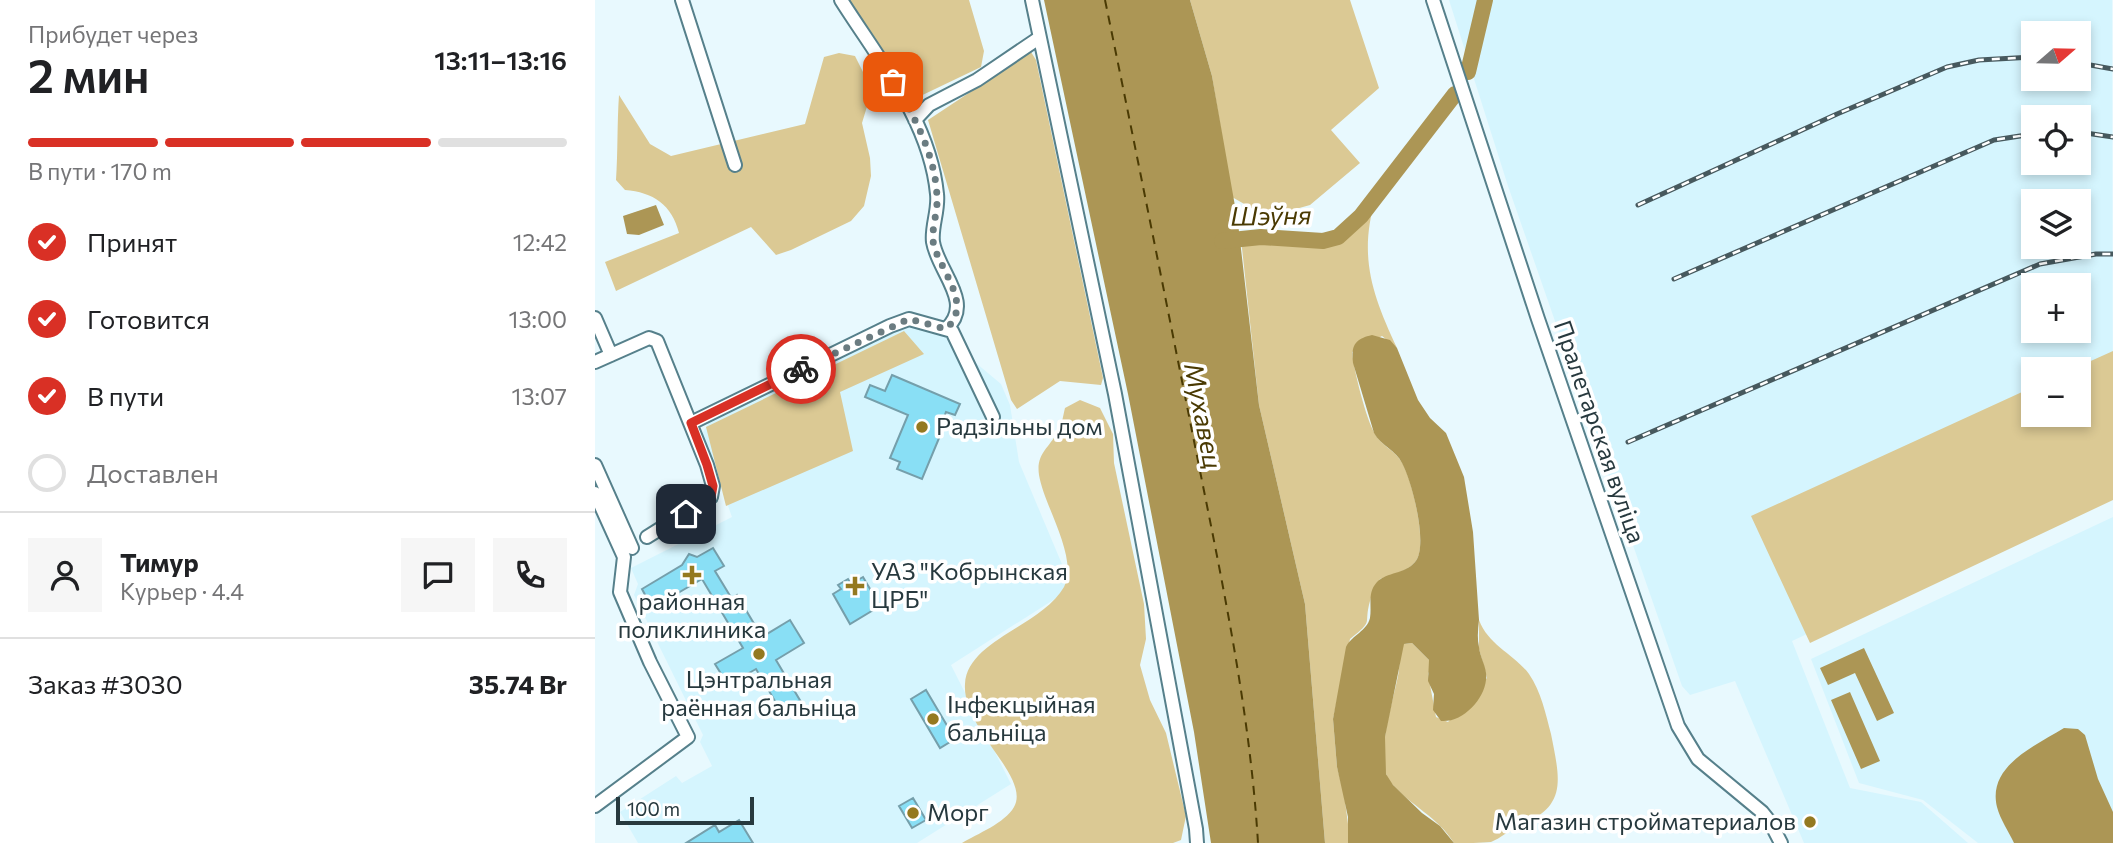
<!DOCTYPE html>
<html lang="ru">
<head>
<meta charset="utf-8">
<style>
  :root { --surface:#fff; --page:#f6f6f6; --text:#202124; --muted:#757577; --line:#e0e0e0; --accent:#d93025 }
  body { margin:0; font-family:Commissioner,sans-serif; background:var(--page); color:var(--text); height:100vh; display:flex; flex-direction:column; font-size:26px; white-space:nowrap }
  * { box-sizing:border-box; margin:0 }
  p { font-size:23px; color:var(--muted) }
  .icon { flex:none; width:38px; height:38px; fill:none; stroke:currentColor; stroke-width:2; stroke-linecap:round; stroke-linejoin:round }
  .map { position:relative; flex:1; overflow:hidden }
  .details { display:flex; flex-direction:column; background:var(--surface); width:595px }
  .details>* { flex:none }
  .needle { width:46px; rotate:70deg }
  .tools { position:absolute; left:1426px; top:21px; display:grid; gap:14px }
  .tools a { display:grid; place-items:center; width:70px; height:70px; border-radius:0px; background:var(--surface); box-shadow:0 4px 10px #0003; font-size:35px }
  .scale { position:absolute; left:21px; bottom:18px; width:138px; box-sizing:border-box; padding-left:7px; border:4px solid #27393e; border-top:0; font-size:19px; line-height:24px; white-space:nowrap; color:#27393e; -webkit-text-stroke:5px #fff; paint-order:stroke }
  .pin { position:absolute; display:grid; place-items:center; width:60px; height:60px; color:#fff; margin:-30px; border-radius:14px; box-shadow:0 4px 10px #0006 }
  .courier { position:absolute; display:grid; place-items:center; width:70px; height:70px; margin:-35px; border:5px solid #d93025; border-radius:50%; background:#fff; color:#222; box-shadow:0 2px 9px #0007 }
  .overview em { font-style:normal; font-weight:600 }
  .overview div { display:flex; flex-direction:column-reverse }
  .overview { display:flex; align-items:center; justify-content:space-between; height:119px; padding:0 28px }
  h1 { font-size:46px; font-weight:600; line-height:52px }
  .bar { display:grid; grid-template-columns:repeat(4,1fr); gap:10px 7px; align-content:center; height:84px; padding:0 28px }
  .bar i { height:9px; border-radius:5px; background:var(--line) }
  .bar .active { background:var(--accent) }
  .bar p { grid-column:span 4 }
  .line { display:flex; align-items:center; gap:18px; padding:0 28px; border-top:2px solid var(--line) }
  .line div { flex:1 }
  .round { display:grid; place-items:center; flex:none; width:74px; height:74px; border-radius:0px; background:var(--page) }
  ol { padding:0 28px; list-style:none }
  li { display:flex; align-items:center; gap:21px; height:77px }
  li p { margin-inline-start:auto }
  li .icon { padding:7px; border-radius:50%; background:var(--accent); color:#fff; stroke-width:4 }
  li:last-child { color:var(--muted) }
  li i { width:38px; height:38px; border:4px solid var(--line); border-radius:50% }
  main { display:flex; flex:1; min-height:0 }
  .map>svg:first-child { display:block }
  .built { fill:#d5f5fe; fill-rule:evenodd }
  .green { fill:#dbc994 }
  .water { fill:#ac9655 }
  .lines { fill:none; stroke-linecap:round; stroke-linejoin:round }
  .river { stroke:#ac9655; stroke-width:16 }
  .ferry { stroke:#4a3a03; stroke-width:2; stroke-dasharray:9 7; stroke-linecap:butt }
  .building { fill:#89dff5; stroke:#759fab; stroke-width:2 }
  .minor-casing { stroke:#56808b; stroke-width:16 }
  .minor { stroke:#fff; stroke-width:12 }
  .rail-casing { stroke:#47595e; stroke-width:5 }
  .rail { stroke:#fff; stroke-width:2.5; stroke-dasharray:8; stroke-linecap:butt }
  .done { stroke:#6b7c81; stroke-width:7; stroke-dasharray:0 12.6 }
  .route { stroke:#d93025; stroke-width:9 }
  .poi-dot { fill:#947920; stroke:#fff; stroke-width:2.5 }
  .labels { text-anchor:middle; stroke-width:7; stroke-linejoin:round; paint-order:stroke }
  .poi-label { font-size:24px; fill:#27393e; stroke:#fff; text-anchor:start }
  .street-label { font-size:24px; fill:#27393e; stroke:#fff }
  .water-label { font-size:26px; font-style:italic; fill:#4a3a03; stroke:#fff }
</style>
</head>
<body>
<main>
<section class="details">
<div class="overview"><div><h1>2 мин</h1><p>Прибудет через</p></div><em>13:11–13:16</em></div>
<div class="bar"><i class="active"></i><i class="active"></i><i class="active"></i><i></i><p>В пути · 170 m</p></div>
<ol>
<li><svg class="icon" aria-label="check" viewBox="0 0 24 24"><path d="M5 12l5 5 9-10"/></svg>Принят<p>12:42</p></li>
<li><svg class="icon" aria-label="check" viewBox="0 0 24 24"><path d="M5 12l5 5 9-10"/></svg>Готовится<p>13:00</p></li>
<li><svg class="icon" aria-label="check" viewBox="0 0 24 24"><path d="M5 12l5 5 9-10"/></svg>В пути<p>13:07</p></li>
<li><i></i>Доставлен</li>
</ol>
<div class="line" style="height:126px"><a class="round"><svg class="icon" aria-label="person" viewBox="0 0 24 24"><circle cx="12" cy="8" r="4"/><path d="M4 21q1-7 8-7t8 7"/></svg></a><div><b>Тимур</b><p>Курьер · 4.4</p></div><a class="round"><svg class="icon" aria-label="chat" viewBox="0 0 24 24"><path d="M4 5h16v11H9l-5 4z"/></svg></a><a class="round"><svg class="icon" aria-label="phone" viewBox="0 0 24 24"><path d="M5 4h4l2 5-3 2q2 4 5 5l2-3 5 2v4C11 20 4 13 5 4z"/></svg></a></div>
<div class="line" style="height:91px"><div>Заказ #3030</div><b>35.74 Br</b></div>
</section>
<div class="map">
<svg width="1518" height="843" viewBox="0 0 1518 843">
  <rect width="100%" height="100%" fill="#e8f9fe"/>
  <path class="built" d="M854,0H1517L1518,492L1197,641L1255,788L1326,802L1373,843H1209L1140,681L1095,695L1087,686L913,186ZM1438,33H1484V79H1438ZM1438,117H1484V163H1438ZM1438,201H1484V247H1438ZM1438,285H1484V331H1438ZM1438,369H1484V415H1438Z
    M317,325L350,337L406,384L415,405L424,462L477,588L356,665L416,784L322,843H43L25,812L81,776L87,783L117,766L105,742L108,735L39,595L43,584L36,568L137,517L107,434L114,422L263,348Z
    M1518,517V843H1383L1328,800L1264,783L1216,659Z"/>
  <path class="green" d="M250,0H374L389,51L386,67L315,101Z
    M595,0H755L784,88L736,130L765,163L715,205L672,217L637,197L617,76Z
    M436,52L441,60L508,378L506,385L465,381L422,409L416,400L333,120Z
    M244,53L260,56L277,90L267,123L275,158L276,176L269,206L256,221L196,250L181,255L156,227L21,291L10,262L84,233C77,205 58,192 30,190L21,180C23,151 22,124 24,95L55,144L76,156L210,124L229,57Z
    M781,197C763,256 777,294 802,348L787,336L757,352C759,371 771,419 780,434C787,446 799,450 806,461C817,477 832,543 822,559C815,571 797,575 785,579C782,586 777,593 775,601C768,626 780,619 755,639L738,719L742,767L749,794L755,839L753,843H730L710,604L664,405L646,239L666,237L727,241L743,237L756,228Z
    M309,331L329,354L245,392L258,451L131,506L111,427Z
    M1518,351V500L1215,643L1156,516L1438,387V415H1484V369H1478Z
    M485,400L505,408L518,434L519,463L549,604L551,639L545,665L555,700L571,733L591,816L586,840L578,843H367C382,834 410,823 419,807C436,777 367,729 370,684C372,640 447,626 469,587C484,558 449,506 444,475C441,454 453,449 462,433C467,426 468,416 470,408Z
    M884,620C894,646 918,653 934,674C946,691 951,715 956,734C965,780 973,806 924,826C914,830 906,838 896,842C887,843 870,843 859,843C844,818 815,805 796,783C778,762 798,702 803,676C805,666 804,655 808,644L817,643L834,660L836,667L833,674L841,717L853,722L892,678L884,649Z"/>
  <path class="water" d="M449,0H595L617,76L643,223L664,405L710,604L730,843H616L599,732L533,394Z
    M61,205L69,225L44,235L32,234L28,216Z
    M777,335L795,340L802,348L823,400L835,418L851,433L869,477L878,532L884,620C883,629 882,638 884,647C885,658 893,669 891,680C889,700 867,723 846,721L838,710L839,694L833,681L834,660L817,643L809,644L790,737L791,774L798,785L827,813L845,826L859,843H753V817L742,767L738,719L751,647C757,635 772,631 775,618C777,605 772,593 782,582C792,572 810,574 820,562C834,547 817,481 807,463C801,450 786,446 779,433L758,363C756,345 760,339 777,335Z
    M1269,648L1299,713L1282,721L1260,673L1233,685L1225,668Z
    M1255,692L1285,761L1266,769L1236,700Z
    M1469,728L1483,729L1490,735L1503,779L1518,812V843H1419C1414,832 1405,819 1402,807C1392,766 1440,746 1469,728Z"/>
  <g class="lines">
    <path class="river" d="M873,72L890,0
      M627,241L666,237L728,241L743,237L766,216L860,94"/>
    <path class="ferry" d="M510,0C541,150 571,301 601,451C627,581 655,711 663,843"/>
  </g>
  <path class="building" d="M297,375L365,404L360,415L351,412L344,430L347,431L327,479L302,469L305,462L295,458L313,415L270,397L275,385L290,391Z
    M118,548L129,566L120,571L137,599L142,595L167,637L195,620L209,643L181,660L209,707L190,718L161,669L133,685L120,664L148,648L107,579L57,608L47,589L87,565L94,554L102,557Z
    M268,577L285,606L255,624L238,594L246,589L243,585L253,579L256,584Z
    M331,690L360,739L345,748L316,699Z
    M318,798L331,820L317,828L304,806Z
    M144,820L158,843H91L120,825L124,832Z"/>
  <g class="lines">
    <g class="minor-casing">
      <path id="minor" d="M87,0L140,165
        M246,0C284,60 335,121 342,194C344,210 336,227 338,242C343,272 380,303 351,329
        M437,0L520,394L601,829L602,843
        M838,0L943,319L1083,726L1103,759L1167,812L1175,822L1186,843
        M320,120L334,105L382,80L444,38
        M0,318L16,355
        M0,362L54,338L62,341L112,465L118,486L116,497L52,537
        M96,423L295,326L314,319L357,331L398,417
        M0,465L37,548
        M0,493L29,557L25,592L55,662L93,737L0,806"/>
    </g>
    <use href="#minor" class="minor"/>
    <g class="rail-casing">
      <path id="rail" d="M1484,63L1518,69
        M1484,132L1518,137
        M1043,205L1242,114L1352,67L1384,60L1438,57
        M1079,279L1399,140L1438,134
        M1033,442L1445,264L1501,254H1518"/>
    </g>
    <use href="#rail" class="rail"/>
  </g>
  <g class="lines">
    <path class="done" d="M206,369L314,319L351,329C378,305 347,273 339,246C335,231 343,213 342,198C341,157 320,116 298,82"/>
    <path class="route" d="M91,514L116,497L118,486L112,465L96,423L206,369"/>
  </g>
  <g class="poi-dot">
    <circle cx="327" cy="427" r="7"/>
    <path d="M93.5 564.5h7v7h7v7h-7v7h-7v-7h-7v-7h7z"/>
    <path d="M256.5 575.5h7v7h7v7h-7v7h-7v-7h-7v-7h7z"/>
    <circle cx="164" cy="654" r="7"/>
    <circle cx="338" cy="719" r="7"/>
    <circle cx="318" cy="813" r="7"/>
    <circle cx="1215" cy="822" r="7"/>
  </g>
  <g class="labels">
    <g class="poi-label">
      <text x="341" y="435">Радзільны дом</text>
      <text x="276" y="580">УАЗ "Кобрынская<tspan x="276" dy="28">ЦРБ"</tspan></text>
      <text x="97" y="610" text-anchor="middle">районная<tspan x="97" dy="28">поликлиника</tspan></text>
      <text x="164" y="688" text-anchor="middle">Цэнтральная<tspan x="164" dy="28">раённая бальніца</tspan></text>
      <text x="352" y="713">Інфекцыйная<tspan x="352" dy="28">бальніца</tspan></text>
      <text x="332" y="821">Морг</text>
      <text x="1201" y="830" text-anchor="end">Магазин стройматериалов</text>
    </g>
    <g class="street-label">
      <text transform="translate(1004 432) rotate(71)" y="8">Пралетарская вуліца</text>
    </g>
    <g class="water-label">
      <text transform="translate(676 216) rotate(-1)" y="9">Шэўня</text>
      <text transform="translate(608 416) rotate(79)" y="9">Мухавец</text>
    </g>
  </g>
</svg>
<div class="tools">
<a><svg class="needle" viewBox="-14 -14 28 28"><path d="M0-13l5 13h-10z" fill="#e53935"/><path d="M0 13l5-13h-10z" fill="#757577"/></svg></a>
<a><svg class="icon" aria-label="locate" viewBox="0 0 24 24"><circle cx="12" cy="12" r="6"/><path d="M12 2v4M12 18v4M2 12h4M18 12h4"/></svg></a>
<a><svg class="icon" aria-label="layers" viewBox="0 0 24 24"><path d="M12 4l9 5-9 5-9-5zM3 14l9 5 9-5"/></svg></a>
<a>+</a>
<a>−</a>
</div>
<div class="scale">100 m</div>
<div class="pin" style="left:298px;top:82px;background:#ea580c"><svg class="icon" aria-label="bag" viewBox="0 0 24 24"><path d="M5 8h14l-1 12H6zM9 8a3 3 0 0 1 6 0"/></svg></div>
<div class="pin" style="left:91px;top:514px;background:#1f2937"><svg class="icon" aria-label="home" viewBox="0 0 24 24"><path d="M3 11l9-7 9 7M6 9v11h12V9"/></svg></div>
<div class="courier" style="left:206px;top:369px"><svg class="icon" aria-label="bike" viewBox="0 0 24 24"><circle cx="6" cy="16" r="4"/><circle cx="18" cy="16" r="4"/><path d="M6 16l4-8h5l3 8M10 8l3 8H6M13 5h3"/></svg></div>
</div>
</main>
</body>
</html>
